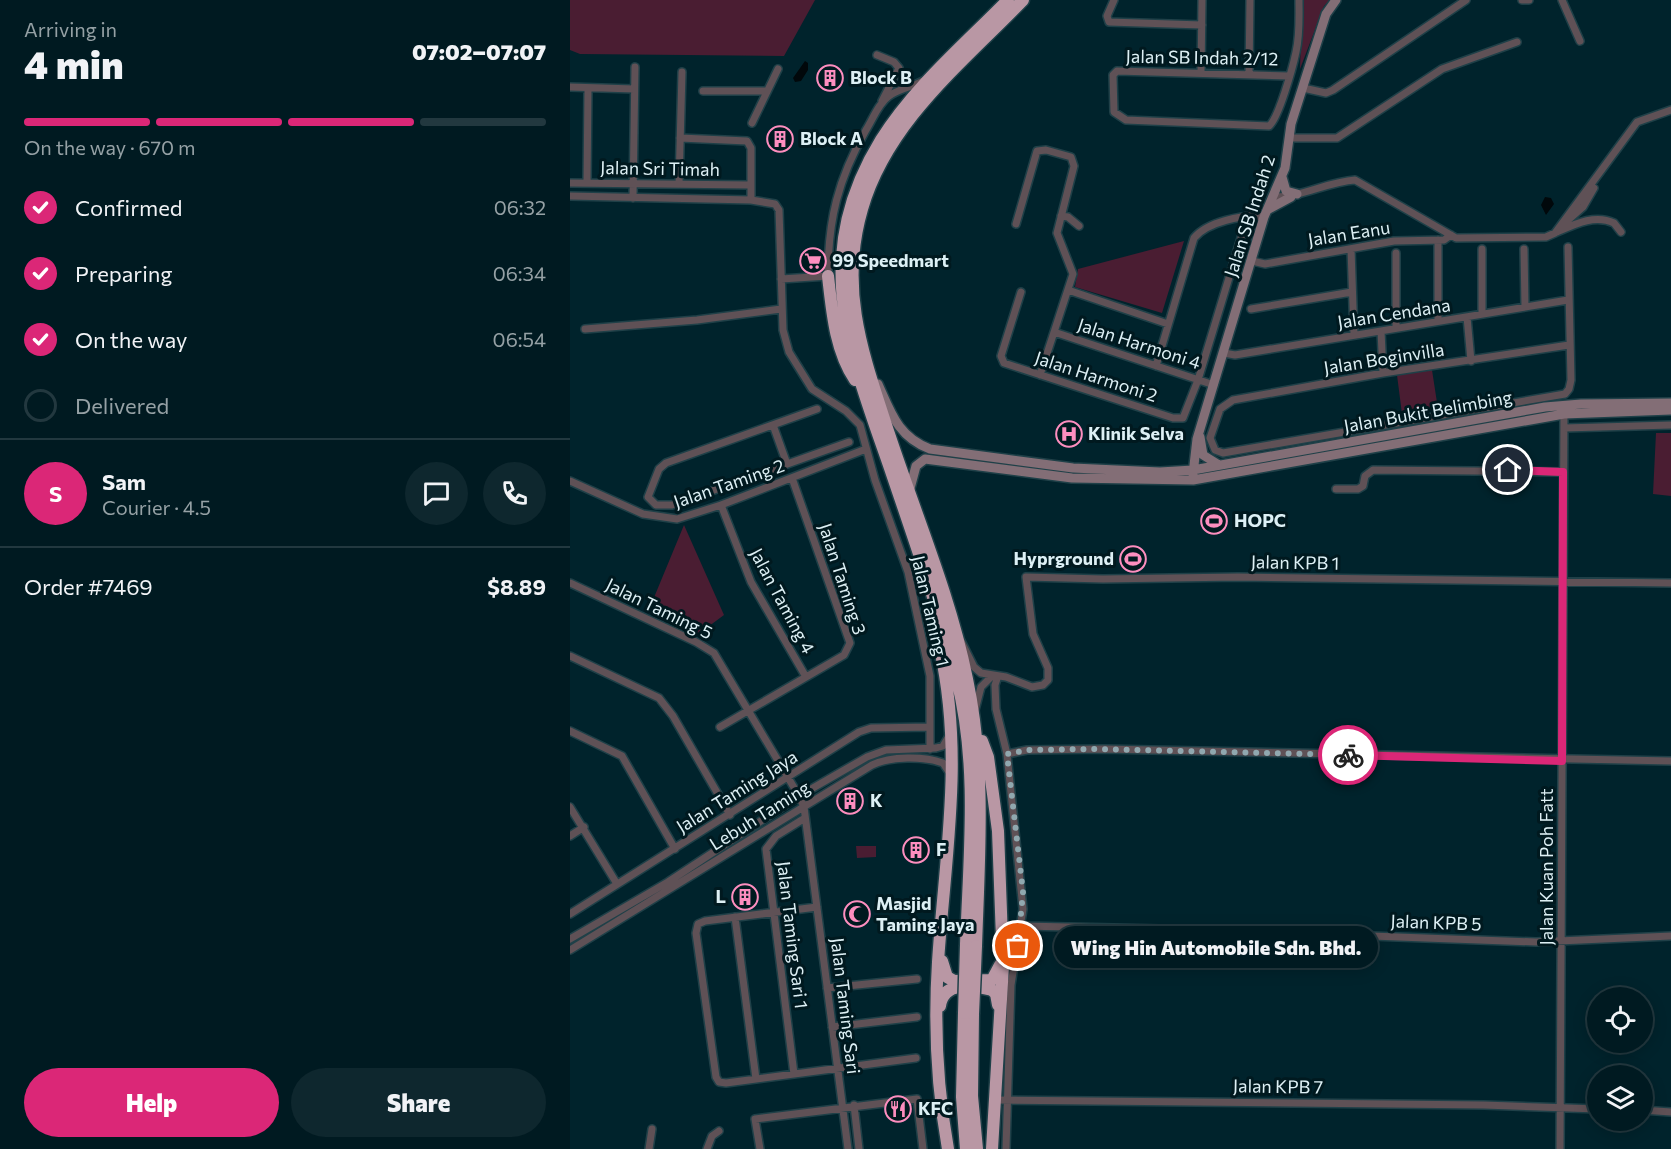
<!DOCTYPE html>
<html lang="en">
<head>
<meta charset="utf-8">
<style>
  :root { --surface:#001a21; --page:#0e272e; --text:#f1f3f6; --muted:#95a1a5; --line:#22383f; --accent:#db2777 }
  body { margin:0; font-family:Commissioner,sans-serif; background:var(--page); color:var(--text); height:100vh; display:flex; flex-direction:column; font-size:22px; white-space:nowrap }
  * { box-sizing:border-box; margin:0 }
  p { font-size:20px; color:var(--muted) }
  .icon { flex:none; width:33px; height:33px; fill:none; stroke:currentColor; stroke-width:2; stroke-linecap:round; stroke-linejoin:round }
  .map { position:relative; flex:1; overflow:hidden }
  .side { display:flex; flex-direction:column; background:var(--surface); width:570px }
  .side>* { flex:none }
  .fabs { position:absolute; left:1017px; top:987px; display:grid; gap:12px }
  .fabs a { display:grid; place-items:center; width:66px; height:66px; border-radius:50%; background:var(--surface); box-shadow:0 3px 15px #0003,0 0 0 2px var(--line); font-size:30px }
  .pin { position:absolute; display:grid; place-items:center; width:51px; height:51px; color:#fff; margin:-26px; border:3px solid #fff; border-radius:50%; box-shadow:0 2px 6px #0007 }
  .courier { position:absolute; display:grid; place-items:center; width:60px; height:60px; margin:-30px; border:4px solid #db2777; border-radius:50%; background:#fff; color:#222; box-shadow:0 2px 8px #0007 }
  .bubble { position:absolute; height:42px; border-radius:21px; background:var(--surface); box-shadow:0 3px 15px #0003,0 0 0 2px var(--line); font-size:20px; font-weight:800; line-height:42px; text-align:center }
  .summary em { font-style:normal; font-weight:800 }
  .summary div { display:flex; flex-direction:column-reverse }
  .summary { display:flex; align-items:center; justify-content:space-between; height:102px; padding:0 24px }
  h1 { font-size:39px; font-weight:800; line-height:45px }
  .bar { display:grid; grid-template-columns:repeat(4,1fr); gap:9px 6px; align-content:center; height:72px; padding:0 24px }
  .bar i { height:8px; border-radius:4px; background:var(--line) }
  .bar .on { background:var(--accent) }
  .bar p { grid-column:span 4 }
  .line { display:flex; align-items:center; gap:15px; padding:0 24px; border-top:2px solid var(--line) }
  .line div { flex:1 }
  .round { display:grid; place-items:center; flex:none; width:63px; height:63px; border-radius:32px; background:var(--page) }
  ol { padding:0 24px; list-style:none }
  li { display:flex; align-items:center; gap:18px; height:66px }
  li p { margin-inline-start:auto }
  li .icon { padding:6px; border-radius:50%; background:var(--accent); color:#fff; stroke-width:4 }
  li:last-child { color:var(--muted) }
  li i { width:33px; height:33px; border:3px solid var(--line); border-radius:50% }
  .button { display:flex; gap:12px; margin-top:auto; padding:12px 24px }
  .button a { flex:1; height:69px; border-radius:36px; background:var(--accent); color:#fff; font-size:24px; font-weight:800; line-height:69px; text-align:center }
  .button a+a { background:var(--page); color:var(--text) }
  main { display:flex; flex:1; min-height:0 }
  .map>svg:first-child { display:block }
  .green { fill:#4a1d32 }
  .water { fill:#01080b }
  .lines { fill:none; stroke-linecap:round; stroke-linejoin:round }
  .street-casing { stroke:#1f4048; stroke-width:10 }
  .secondary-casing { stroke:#1f4048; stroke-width:12 }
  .highway-casing { stroke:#1f4048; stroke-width:15 }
  .street { stroke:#5f5156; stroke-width:7 }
  .secondary { stroke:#836e76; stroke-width:9 }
  .highway { stroke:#b997a4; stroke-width:12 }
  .highway-bridge-casing { stroke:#1f4048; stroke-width:15; stroke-linecap:butt }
  .highway-bridge { stroke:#b997a4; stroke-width:12 }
  .done { stroke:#90a8af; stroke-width:6; stroke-dasharray:0 10.8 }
  .route { stroke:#db2777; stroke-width:8 }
  .labels { text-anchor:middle; stroke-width:6; stroke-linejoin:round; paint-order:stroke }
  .street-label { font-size:18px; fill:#ddf0f5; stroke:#00191f }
  .poi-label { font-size:18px; font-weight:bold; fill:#ddf0f5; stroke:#00191f; text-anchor:start }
</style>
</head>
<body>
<main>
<section class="side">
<div class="summary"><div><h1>4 min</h1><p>Arriving in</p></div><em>07:02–07:07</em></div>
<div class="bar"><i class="on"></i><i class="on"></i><i class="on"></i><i></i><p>On the way · 670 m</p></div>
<ol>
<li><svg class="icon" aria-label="check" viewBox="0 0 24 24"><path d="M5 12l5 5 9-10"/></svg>Confirmed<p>06:32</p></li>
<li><svg class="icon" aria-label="check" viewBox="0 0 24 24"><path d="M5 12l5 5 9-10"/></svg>Preparing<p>06:34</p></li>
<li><svg class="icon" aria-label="check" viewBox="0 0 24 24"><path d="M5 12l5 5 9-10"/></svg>On the way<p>06:54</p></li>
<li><i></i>Delivered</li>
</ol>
<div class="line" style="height:108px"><b class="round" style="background:var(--accent);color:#fff">S</b><div><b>Sam</b><p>Courier · 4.5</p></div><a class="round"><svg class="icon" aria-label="chat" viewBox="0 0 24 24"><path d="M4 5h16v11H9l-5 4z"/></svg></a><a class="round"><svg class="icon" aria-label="phone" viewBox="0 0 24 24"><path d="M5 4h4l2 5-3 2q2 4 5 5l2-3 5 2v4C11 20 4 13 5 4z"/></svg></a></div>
<div class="line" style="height:78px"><div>Order #7469</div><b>$8.89</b></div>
<div class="button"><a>Help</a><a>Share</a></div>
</section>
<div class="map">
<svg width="1101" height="1149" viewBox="0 0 1101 1149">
  <rect width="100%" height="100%" fill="#00232c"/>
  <path class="green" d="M0,0H245L214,56L10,54L0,50Z
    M732,0H760L754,6L730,69Z
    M614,241L592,313L505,287L508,269Z
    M862,370L868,409L832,414L827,375Z
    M1086,433H1101V496L1083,494Z
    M114,525L154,615L127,635L78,612Z
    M286,846H306V857L287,858Z"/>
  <path class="water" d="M235,61L238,63V70L231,81L225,82L223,78Z
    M975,197L981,198L984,204L976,215L971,205Z"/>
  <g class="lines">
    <g class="street-casing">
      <path id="street" d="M544,0L537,16L539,22L632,25
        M952,0H959
        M992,0L1010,41
        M307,55L324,62L329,68L312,101
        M631,73L632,0
        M679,74L680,0
        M719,76L547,71L543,75L544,112L556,120L699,126C709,118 723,66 726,52C730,35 729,17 729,0
        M0,87L64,89
        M733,88L756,93L763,90L896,0
        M133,91H197
        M182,123L208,69
        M110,138L177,141L181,148V200
        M719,138H767L872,69L947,42
        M0,183L181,185
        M17,183L18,89
        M109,184L112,72
        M0,196L181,200L205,204L209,210L213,330L219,352L242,389L276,411L290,425L305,480L338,572L360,676V749
        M702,197C731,198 756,182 785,180L886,238L976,237L985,233L1067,122L1101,110
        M63,198L65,67
        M491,216L498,217L509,226
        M995,223L1013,207L1024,188
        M446,224L467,151L476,150L501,157L504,166L487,233L503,274L470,375
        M987,232C1005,224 1025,214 1044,223L1051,232
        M998,247L1001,380L999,389L995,394L653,453L645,450L640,438L650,409L663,400L813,373L999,345
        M781,249L784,335
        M954,249L955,307
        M826,253V328
        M682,261L695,264L824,241L874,240L881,235
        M211,279L258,276C258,220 268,179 296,130C303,119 308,104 319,96C328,89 342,87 353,81
        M498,290L598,324
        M451,292L431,356L434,363L603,418H613L628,380L678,215
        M681,309L782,292
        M912,314V249
        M897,317L901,361
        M868,321V240
        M15,329L127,320L211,309
        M811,331L813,373
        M484,332L644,385
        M654,353L665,355L998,300
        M586,366L624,238C637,222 673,214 694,217
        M247,409L96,463L89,469L78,497L86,505H102L279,442
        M203,425L217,464
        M994,428L1101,425
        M0,481L73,514L107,519L151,505L296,449
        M766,489H788L793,486L795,476L803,470L993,472
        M151,505L181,582L236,677
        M0,583L126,642L144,653L229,796L234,807L278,1149
        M391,641L404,667L411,673L436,677L462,687L473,685L478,680V668L463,634L456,577L533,579L668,577L1101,583
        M0,656L89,698L103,716L160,815
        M428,676L425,685L426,709L437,754L453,909L441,985L436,1149
        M404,714L411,687L421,677
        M150,727L274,655L280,643L222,478
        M0,731L52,756L105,849
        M437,754L457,750L534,749L1101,761
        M0,807L47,884
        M0,836L14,827
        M247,907L135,921L128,924L126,933L146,1077L149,1082L156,1083L346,1058
        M0,914L289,732L301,728L360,727
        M165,917L186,1079
        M452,926L637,930L966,942L1101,936
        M0,939L98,882L229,796L297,757L316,750L366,748L373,746L379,736
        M0,950L302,765C321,756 354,756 373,763L379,772
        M257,988L347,979
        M262,1027L347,1017
        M224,1074L196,849L206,836L235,818
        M425,1100L914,1105L1028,1109
        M284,1105L289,1149
        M1072,1110L1101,1112
        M79,1149L82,1129
        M137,1149L142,1136L149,1131
        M190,1149L185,1119L347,1099L353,1149
        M990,1149L994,411"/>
    </g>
    <g class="secondary-casing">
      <path id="secondary" d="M712,177L716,191L727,194
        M697,210L721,197
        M308,384C321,413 328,437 360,449L503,468L590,472L623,470L975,407L1011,404L1101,403
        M630,437L633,455L649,465
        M623,474L627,439L694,217L715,168L721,124L756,14L766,0
        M339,492L346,466L355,459L502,478L623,480L994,414L1101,410"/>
    </g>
    <g class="highway-casing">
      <path id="highway" d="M258,276C262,311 265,350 285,380
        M370,649C394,756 375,855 368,962C364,1025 367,1088 378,1149
        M412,741L418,757L428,831L433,966L422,1149
        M396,945C399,857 409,766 387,680C369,610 345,542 322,474C281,355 238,259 311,140C345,86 394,45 438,0
        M406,946C409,856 416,768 397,679C380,595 346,516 319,434C294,357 268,291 292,209C317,122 392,63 453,0
        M372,961L377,977L384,981L422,980L430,965
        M370,1006C373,981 402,985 422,990L426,994L428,1005
        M394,1013L392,1097L396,1149
        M403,1014L402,1096L407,1149"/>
    </g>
    <use href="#street" class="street"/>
    <use href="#secondary" class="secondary"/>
    <use href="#highway" class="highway"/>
    <g class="highway-bridge-casing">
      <path id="highway-bridge" d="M394,1013L396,945
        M403,1014L406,946"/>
    </g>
    <use href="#highway-bridge" class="highway-bridge"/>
  </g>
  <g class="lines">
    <path class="done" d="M448,946L453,892L437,754L457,750L524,749L778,755"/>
    <path class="route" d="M778,755L992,761L993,472L938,470"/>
  </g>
  <defs>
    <g id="building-ring" transform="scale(1.35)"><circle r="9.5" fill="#00191f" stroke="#fd8ebf" stroke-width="1.5"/><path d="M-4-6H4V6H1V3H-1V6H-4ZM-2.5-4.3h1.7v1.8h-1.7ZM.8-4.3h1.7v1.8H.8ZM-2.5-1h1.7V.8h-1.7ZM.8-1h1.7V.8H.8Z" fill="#fd8ebf"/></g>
    <g id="supermarket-ring" transform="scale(1.35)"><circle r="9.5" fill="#00191f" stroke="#fd8ebf" stroke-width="1.5"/><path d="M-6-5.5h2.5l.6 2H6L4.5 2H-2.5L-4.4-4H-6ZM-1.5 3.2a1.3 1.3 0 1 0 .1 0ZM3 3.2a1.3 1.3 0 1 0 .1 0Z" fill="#fd8ebf"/></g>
    <g id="hospital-ring" transform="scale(1.35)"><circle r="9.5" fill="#00191f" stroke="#fd8ebf" stroke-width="1.5"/><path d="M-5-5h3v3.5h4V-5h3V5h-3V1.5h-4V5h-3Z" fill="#fd8ebf"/></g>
    <g id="stadium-ring" transform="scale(1.35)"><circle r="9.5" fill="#00191f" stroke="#fd8ebf" stroke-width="1.5"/><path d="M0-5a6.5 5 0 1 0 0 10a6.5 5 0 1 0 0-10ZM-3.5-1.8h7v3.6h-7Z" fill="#fd8ebf"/></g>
    <g id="mosque-ring" transform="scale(1.35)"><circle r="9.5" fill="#00191f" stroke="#fd8ebf" stroke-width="1.5"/><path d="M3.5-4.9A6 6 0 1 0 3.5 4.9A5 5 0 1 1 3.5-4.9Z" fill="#fd8ebf"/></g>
    <g id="restaurant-ring" transform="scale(1.35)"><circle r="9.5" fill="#00191f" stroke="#fd8ebf" stroke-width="1.5"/><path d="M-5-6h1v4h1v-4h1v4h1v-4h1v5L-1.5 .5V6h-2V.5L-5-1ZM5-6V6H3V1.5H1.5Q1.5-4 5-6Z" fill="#fd8ebf"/></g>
  </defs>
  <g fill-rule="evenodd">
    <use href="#building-ring" x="260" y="78"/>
    <use href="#building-ring" x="210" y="139"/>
    <use href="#supermarket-ring" x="243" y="261"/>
    <use href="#hospital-ring" x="499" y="434"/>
    <use href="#stadium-ring" x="644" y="521"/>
    <use href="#stadium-ring" x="563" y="559"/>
    <use href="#building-ring" x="280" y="801"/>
    <use href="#building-ring" x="346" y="850"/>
    <use href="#building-ring" x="175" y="897"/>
    <use href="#mosque-ring" x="287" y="914"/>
    <use href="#restaurant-ring" x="328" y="1109"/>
  </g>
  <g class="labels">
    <g class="street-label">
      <text transform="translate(632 58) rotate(1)" y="6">Jalan SB Indah 2/12</text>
      <text transform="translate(90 169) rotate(1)" y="6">Jalan Sri Timah</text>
      <text transform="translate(680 216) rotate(-72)" y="6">Jalan SB Indah 2</text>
      <text transform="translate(779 234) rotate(-9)" y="6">Jalan Eanu</text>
      <text transform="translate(824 314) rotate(-9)" y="6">Jalan Cendana</text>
      <text transform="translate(569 344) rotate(18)" y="6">Jalan Harmoni 4</text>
      <text transform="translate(814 359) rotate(-9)" y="6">Jalan Boginvilla</text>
      <text transform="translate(526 377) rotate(18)" y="6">Jalan Harmoni 2</text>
      <text transform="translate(858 412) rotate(-10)" y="6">Jalan Bukit Belimbing</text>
      <text transform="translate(159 484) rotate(-19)" y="6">Jalan Taming 2</text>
      <text transform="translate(725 563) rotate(1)" y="6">Jalan KPB 1</text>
      <text transform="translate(272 579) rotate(72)" y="6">Jalan Taming 3</text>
      <text transform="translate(212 601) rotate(62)" y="6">Jalan Taming 4</text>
      <text transform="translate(89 609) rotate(26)" y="6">Jalan Taming 5</text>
      <text transform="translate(360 611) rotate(77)" y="6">Jalan Taming 1</text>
      <text transform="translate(167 792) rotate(-32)" y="6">Jalan Taming Jaya</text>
      <text transform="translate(190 816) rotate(-32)" y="6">Lebuh Taming</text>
      <text transform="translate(977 867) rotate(-90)" y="6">Jalan Kuan Poh Fatt</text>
      <text transform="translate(866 923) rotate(2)" y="6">Jalan KPB 5</text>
      <text transform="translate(222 935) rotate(83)" y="6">Jalan Taming Sari 1</text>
      <text transform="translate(275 1006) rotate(83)" y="6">Jalan Taming Sari</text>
      <text transform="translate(708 1087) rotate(1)" y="6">Jalan KPB 7</text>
    </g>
    <g class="poi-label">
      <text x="280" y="84">Block B</text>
      <text x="230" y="145">Block A</text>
      <text x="262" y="267">99 Speedmart</text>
      <text x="518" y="440">Klinik Selva</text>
      <text x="664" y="527">HOPC</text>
      <text x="544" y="565" text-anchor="end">Hyprground</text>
      <text x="300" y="807">K</text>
      <text x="366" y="856">F</text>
      <text x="156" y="903" text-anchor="end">L</text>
      <text x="306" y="910">Masjid<tspan x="306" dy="21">Taming Jaya</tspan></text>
      <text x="348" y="1115">KFC</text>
    </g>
  </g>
</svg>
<div class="fabs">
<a><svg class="icon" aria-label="locate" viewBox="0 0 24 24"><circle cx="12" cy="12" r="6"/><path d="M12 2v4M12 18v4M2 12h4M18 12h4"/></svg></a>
<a><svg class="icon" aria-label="layers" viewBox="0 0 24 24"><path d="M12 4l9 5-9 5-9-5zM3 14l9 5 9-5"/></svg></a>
</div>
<div class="pin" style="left:448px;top:946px;background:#ea580c"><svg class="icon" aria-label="bag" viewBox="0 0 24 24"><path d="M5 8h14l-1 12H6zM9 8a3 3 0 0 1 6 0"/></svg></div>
<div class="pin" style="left:938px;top:470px;background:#1f2937"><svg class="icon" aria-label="home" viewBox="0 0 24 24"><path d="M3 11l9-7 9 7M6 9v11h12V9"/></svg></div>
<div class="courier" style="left:778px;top:755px"><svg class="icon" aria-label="bike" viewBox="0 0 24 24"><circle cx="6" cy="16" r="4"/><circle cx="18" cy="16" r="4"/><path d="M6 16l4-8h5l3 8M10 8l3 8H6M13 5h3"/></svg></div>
<div class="bubble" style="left:484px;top:926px;width:324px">Wing Hin Automobile Sdn. Bhd.</div>
</div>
</main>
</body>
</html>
